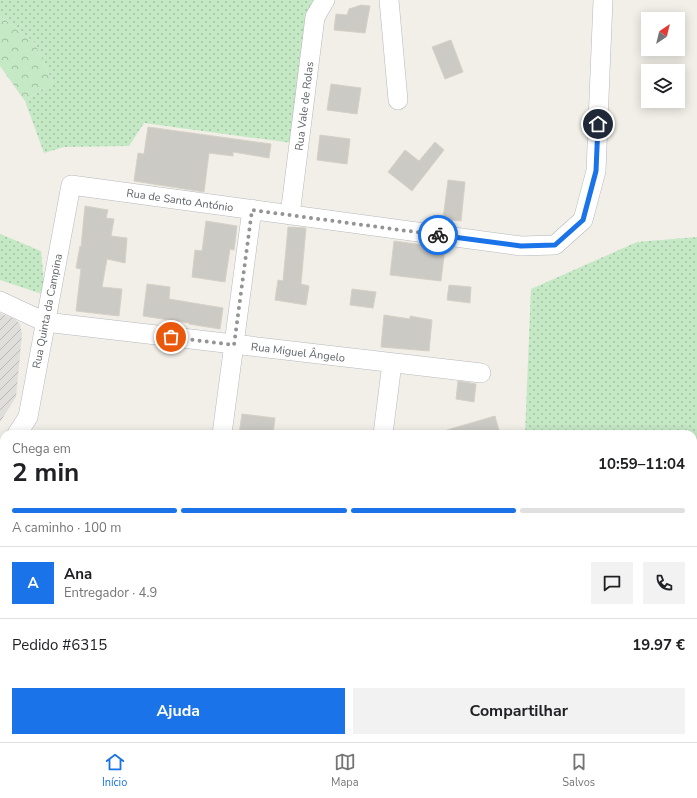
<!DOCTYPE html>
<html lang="pt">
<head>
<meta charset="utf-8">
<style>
  :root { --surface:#fff; --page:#f2f2f2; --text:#202124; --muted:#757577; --line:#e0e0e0; --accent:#1a73e8 }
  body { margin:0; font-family:"Nunito Sans",sans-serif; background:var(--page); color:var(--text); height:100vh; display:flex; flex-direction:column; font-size:15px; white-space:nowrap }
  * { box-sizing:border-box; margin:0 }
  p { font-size:13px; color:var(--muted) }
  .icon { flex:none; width:22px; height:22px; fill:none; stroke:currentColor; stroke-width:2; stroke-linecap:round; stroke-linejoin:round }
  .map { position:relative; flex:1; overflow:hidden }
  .side { position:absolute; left:0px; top:430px; width:697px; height:312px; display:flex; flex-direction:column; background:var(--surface); border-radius:12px 12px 0 0; box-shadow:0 2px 10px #0003 }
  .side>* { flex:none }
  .needle { width:26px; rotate:35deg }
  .controls { position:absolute; left:641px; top:12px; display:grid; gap:8px }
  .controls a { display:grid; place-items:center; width:44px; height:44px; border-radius:0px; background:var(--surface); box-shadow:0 2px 10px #0003; font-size:20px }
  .pin { position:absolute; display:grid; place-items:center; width:34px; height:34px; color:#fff; margin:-17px; border:2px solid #fff; border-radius:50%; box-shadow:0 1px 4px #0007 }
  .courier { position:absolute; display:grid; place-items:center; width:40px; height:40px; margin:-20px; border:3px solid #1a73e8; border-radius:50%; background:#fff; color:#222; box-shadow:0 1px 5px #0007 }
  .summary em { font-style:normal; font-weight:700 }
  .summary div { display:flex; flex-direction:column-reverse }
  .summary { display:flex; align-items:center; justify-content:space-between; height:68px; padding:0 12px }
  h1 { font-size:26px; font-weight:700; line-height:30px }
  .bar { display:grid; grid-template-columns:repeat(4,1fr); gap:6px 4px; align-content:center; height:48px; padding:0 12px }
  .bar i { height:5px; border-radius:3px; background:var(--line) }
  .bar .selected { background:var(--accent) }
  .bar p { grid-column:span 4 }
  .line { display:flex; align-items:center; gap:10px; padding:0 12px; border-top:1px solid var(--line) }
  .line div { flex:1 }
  .round { display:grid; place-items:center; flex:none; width:42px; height:42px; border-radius:0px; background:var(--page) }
  .button { display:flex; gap:8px; margin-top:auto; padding:8px 12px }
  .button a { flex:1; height:46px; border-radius:0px; background:var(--accent); color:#fff; font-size:16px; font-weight:700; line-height:46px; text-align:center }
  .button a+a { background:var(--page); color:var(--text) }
  .dock { display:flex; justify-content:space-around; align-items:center; height:56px; border-top:1px solid var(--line); background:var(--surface); font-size:11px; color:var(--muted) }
  .dock a { display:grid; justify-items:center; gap:2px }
  .dock .selected { color:var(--accent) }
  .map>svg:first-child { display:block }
  .industrial { fill:url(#industrial-furrows) }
  .grass { fill:url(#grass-dots) }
  .forest { fill:url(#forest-crowns) }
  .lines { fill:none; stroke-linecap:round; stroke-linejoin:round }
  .stream { stroke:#aadaff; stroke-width:5 }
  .building { fill:#cccac5; stroke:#d6d1c6 }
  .minor-casing { stroke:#b5b8bc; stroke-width:20 }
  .minor { stroke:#fff; stroke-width:19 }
  .done { stroke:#929495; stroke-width:4; stroke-dasharray:0 7.2 }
  .route { stroke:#1a73e8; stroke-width:5 }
  .labels { text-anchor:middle; stroke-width:3; stroke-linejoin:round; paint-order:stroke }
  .street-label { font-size:11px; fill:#5f6368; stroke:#fff }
</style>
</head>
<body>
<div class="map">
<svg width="697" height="742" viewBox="0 0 697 742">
  <defs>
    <pattern id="industrial-furrows" width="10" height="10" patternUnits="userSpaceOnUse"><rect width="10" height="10" fill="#e0deda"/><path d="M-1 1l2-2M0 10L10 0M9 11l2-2" fill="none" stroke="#b9b8b5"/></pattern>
    <pattern id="grass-dots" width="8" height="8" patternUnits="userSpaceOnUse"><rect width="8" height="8" fill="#c5e8c5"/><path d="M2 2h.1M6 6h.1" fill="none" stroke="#a3c0a4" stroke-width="1.8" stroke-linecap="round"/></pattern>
    <pattern id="forest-crowns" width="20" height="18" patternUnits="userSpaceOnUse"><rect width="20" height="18" fill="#c5e8c5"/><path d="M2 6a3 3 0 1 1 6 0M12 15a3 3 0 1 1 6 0" fill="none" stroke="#a3c0a4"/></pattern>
  </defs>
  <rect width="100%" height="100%" fill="#f1efe8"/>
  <path class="industrial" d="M0,313L15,319L20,324L22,334L16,397L0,422Z
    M0,658H4V738H182L187,742H0Z
    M224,738H255L260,742H229Z"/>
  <path class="grass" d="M0,0H316L292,143L144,123L129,146L64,147L44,153L25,101L53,82L34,42L0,16Z
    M0,234L41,251L45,295L0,280Z
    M697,237V742H540L541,738H693V434H525L531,289L637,242Z
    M2,486H4V599L0,597V489Z
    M405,738H443L448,742H410Z"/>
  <path class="forest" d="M0,16L34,42L53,82L25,101L0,66Z
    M0,622L4,624V658H0Z"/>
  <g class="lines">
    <path class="stream" d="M420,738L425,742"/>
  </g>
  <path class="building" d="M361,5L370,6L365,33L334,30L336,14L347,15L349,9Z
    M451,40L463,72L445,79L432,47Z
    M331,84L361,88L357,114L327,110Z
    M148,127L271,144L269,158L233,152V156L209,153L204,192L134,181L138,153L144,154Z
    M320,135L350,139L347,164L317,160Z
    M435,142L444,150L412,191L388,172L405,150L419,161Z
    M448,180L465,182L461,221L443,219Z
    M85,206L108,210L106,218L114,219L111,236L127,238L125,263L107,259L102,287L122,289L119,316L76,311L81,269L76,268L80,246L81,247Z
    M206,221L237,226L234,250L230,249L225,282L192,277L195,250L202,251Z
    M288,227L306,228L301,284L309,286L306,305L275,300L278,280L283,281Z
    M394,241L445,248L441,281L390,275Z
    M147,284L170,287L169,299L223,308L220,329L189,324V323L143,316Z
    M449,285L471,287L470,303L447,300Z
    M352,289L376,292L373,308L350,305Z
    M384,315L410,319V316L432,320L429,351L381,347Z
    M458,381L476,384L474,402L456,399Z
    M242,414L275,418L273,434H239Z
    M495,416L500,434H447V430Z"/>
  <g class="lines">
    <g class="minor-casing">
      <path id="minor" d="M389,0L398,100
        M290,215L315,17L325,0
        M0,301L45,322L481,373
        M17,434L28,417L71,185L521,246L555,245L583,220L596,171L603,0
        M222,434L252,209
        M383,434L392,363
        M0,459L4,453
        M0,607L4,609
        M196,738L202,742"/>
    </g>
    <use href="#minor" class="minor"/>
  </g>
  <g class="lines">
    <path class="done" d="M171,337L234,345L252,210L438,235"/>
    <path class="route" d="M438,235L521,246L555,245L583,220L596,171L598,124"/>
  </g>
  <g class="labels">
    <g class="street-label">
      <text transform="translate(304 106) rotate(-83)" y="4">Rua Vale de Rolas</text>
      <text transform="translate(180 200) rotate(8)" y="4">Rua de Santo António</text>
      <text transform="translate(47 311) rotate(-79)" y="4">Rua Quinta da Campina</text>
      <text transform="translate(298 352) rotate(7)" y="4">Rua Miguel Ângelo</text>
    </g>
  </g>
</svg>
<div class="controls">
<a><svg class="needle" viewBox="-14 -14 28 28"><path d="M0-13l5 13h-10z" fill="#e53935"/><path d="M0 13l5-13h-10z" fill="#757577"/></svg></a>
<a><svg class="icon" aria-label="layers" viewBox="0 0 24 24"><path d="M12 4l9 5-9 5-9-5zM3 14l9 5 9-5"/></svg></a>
</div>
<div class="pin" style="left:171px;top:337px;background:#ea580c"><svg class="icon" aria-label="bag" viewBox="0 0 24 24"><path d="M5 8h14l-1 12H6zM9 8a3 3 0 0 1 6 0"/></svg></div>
<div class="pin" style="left:598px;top:124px;background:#1f2937"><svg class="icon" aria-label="home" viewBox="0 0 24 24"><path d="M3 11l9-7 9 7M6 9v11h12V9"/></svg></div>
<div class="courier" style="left:438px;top:235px"><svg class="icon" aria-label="bike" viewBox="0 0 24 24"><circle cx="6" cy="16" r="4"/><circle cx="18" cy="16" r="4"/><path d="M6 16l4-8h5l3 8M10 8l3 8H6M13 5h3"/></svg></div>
<section class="side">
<div class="summary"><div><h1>2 min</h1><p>Chega em</p></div><em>10:59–11:04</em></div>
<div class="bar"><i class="selected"></i><i class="selected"></i><i class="selected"></i><i></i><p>A caminho · 100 m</p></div>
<div class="line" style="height:72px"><b class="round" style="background:var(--accent);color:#fff">A</b><div><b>Ana</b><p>Entregador · 4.9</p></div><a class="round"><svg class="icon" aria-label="chat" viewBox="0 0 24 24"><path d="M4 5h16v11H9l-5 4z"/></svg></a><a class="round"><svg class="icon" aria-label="phone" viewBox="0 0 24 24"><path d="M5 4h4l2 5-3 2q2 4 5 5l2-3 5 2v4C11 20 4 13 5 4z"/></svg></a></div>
<div class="line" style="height:52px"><div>Pedido #6315</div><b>19.97 €</b></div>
<div class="button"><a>Ajuda</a><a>Compartilhar</a></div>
</section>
</div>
<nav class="dock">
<a class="selected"><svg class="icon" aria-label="home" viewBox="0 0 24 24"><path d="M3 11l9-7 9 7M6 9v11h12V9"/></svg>Início</a>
<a><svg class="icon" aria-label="map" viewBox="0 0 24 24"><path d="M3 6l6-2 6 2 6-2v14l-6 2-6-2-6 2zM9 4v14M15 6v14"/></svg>Mapa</a>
<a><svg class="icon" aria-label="saved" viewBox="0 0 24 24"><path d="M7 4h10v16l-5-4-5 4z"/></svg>Salvos</a>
</nav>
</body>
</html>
